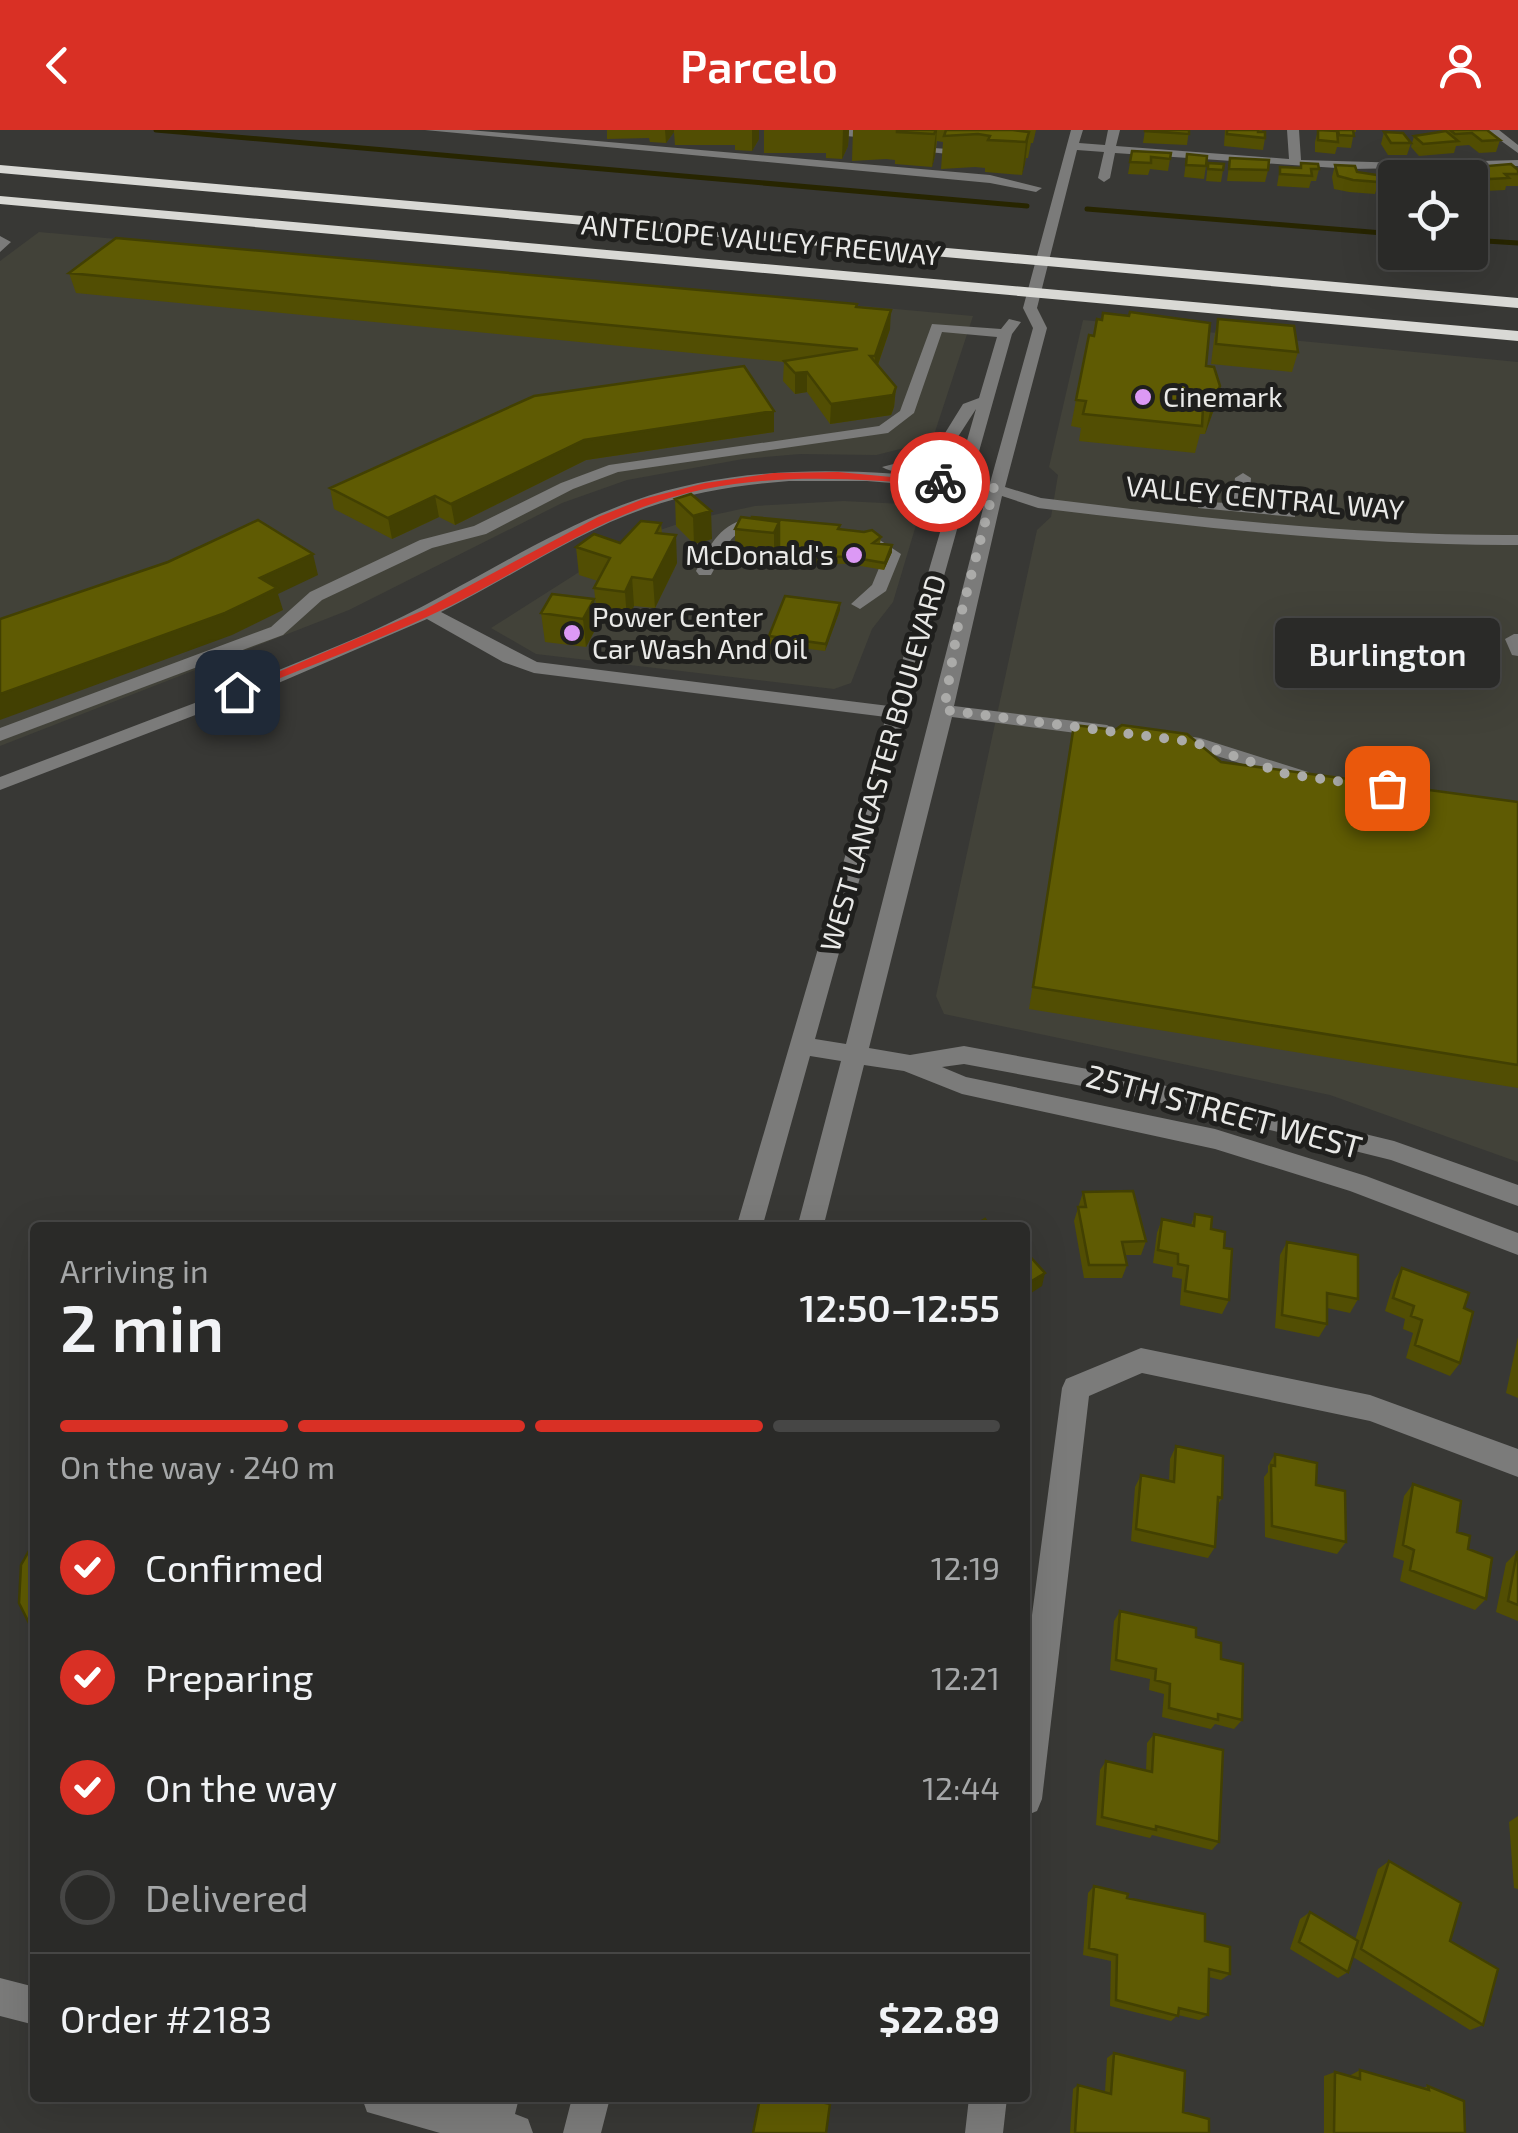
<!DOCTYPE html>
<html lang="en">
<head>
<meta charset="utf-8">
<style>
  :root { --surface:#2a2a28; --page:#323230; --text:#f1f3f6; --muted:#a5a7a8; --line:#464645; --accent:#d93025 }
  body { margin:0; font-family:"Exo 2",sans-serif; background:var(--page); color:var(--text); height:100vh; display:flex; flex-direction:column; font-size:38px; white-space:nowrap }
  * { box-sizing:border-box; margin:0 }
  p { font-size:32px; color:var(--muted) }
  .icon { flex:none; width:55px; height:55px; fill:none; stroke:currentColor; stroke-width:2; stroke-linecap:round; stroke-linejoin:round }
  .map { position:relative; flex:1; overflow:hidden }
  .details { position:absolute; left:30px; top:1092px; width:1000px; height:880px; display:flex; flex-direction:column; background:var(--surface); border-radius:10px; box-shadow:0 10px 40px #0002,0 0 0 2px var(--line) }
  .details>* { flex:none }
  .fabs { position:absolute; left:1378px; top:30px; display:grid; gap:20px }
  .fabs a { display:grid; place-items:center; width:110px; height:110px; border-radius:10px; background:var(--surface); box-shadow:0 10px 40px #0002,0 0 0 2px var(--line); font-size:50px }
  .pin { position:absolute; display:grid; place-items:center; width:85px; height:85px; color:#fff; margin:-42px; border-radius:20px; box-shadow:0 5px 15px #0006 }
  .courier { position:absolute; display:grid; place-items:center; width:100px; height:100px; margin:-50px; border:8px solid #d93025; border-radius:50%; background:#fff; color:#222; box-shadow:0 2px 12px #0007 }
  .bubble { position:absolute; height:70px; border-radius:10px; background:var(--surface); box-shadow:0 10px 40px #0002,0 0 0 2px var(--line); font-size:32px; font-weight:600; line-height:70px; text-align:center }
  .head em { font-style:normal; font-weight:600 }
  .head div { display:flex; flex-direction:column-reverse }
  .head { display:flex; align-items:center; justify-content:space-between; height:170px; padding:0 30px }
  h1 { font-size:65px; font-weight:600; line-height:75px }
  .bar { display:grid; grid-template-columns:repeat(4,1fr); gap:15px 10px; align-content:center; height:120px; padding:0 30px }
  .bar i { height:12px; border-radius:8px; background:var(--line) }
  .bar .selected { background:var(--accent) }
  .bar p { grid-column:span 4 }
  .line { display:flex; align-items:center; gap:25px; padding:0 30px; border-top:2px solid var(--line) }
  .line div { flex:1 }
  ol { padding:0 30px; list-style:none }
  li { display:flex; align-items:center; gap:30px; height:110px }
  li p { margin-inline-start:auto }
  li .icon { padding:10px; border-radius:50%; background:var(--accent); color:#fff; stroke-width:4 }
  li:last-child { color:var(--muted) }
  li i { width:55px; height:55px; border:5px solid var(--line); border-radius:50% }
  header { display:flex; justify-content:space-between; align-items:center; height:130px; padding:0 30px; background:var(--accent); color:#fff; font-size:45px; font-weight:600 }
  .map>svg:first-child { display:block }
  .built { fill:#424239 }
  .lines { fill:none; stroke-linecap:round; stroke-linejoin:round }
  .stream { stroke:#272500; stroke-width:5 }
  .minor { fill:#7b7b7a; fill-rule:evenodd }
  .highway { fill:#d9d9d5; fill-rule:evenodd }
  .wall { fill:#524e03 }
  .shaded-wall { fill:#424002 }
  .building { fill:#5f5b03; stroke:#424002; stroke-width:2.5 }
  .route { fill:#d93025 }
  .done { stroke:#ababa9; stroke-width:10; stroke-dasharray:0 18 }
  .poi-dot { fill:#dc99f5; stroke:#1f1f1d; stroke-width:4 }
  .labels { text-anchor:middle; stroke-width:10; stroke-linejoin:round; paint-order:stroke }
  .far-street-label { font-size:28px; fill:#e9e9e7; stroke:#1f1f1d }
  .far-poi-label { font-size:28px; fill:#e9e9e7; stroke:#1f1f1d; text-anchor:start }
  .street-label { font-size:32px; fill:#e9e9e7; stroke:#1f1f1d }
</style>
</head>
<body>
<header><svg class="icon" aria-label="back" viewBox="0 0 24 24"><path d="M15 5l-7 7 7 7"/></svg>Parcelo<svg class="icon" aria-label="person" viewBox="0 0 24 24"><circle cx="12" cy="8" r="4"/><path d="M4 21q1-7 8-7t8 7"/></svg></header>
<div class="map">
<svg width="1518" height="2003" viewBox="0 0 1518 2003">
  <rect width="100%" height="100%" fill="#383835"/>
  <path class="built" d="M39,102L973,186L932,311L876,325L800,324L743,329L627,350L562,373L349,480L0,616V131Z
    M1083,190L1518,232V1032L1330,965L944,884L936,866L1037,400L1051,387L1058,345L1049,337Z
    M843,371L903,374L919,385L893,472L872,499L851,553L834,559L536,524L491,498L598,430L645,405L690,390L755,376Z"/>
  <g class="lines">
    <path class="stream" d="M156,0L1027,76
      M1087,79L1395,104
      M1470,110L1518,113"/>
    <path class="minor" d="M425,0H469L990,45L1042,58L1036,62L990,53Z
      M784,0H916L867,8Z
      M993,0H1005L990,24L981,27L896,19L902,16L980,21Z
      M1071,0H1083L1079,13L1105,15L1108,0H1120L1116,16L1289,29L1287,0H1299L1301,30L1406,33L1518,30V36L1351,39L1115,23L1110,48L1104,52L1098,48L1104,22L1077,20L1037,178L1047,198L1005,357L1041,368C1200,388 1358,406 1518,405V415C1357,416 1198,397 1038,378L1002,366L954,576L1107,595L1117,601L1107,607L952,587L869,918L910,925L964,916L1125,946L1394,1011L1518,1055V1076L1391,1030L1125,964L964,934L942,937L966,947L1215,999L1366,1046L1518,1103V1125L1350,1061L1215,1019L962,964L904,941L864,935L823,1098H797L841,931L810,926L762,1098H736L886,587L534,543L503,532L427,489L276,554L0,660V647C123,600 247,555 368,503C458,463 540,404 633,371C738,334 847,338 956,349L976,279L943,330C926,338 898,347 882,337L932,324L963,274L979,268L997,207L942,202L914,283L888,303L618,342L573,359L486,404L432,418L322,470L283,505L0,611V598L271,497L310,462L420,410L474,396L561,353L609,335L879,296L900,281L932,194L1001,199L1009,189L1021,192L1012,204L971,350L990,353L1033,198L1023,178ZM789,351H867L953,358L889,576L537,532L441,482C510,448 574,403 646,378C693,362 740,355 789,351ZM968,360L987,363L846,914L815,909Z
      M1486,0H1499L1518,15V23Z
      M0,106L11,112L0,122Z
      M1243,343L1251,348L1249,375L1295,381V387L1198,378V372L1232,373L1235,348Z
      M753,388L775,394C767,400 763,398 753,398C728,400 722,427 711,445H699L696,441C711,414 720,392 753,388Z
      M866,401L901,424L886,461L860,479L851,474L872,455L884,426L860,410L858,406Z
      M1514,504H1518V526L1512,525L1505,509Z
      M1167,603L1200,608L1308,642L1311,646L1301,652L1191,618L1160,613V605Z
      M1141,1218L1370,1265L1518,1319V1347L1370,1291L1142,1243L1089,1266L1042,1669L1037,1681L1025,1686V1538L1062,1258L1066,1249Z
      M0,1848L35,1857V1895L0,1886Z
      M362,1968H453L479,1974L481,1968H519L515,1984L528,1989L533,2003H440L367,1982Z
      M572,1968H610L601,2003H563Z
      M969,1968H1007L1003,2003H965Z"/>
    <path class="highway" d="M0,35L1518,168V178L0,43Z
      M0,66L1518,201V211L0,74Z"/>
  </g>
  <path class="wall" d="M607,0H759V9L752,21L735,20V15H675L674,2L666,13L650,12L649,8L607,9Z
    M764,0H849L848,16L842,29L826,28V23H764Z
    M853,0H1036L1033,13H1031L1028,28H1026L1022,45L985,42V38L975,37L941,39L943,12L937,11L935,26L932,37L895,34V30L886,29L852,31Z
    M1145,0H1189L1187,15L1143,13Z
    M1225,0H1262L1265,8L1263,20L1224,16Z
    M1318,0L1337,4V0H1356V2H1354L1351,18L1337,17L1335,24L1315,22V12Z
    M1441,0H1487L1500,10L1496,22L1479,23L1469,15L1456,16L1454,23L1419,26L1411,17L1414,6L1448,1Z
    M1384,2L1411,13L1407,25H1388L1381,14Z
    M1132,21L1171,23L1168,41L1150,39L1148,45L1128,44Z
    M1187,24L1206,36L1204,49L1184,47Z
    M1230,28L1268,40L1265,52L1227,51Z
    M1208,33L1224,34L1221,52L1206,51Z
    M1301,33L1319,39L1316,51H1311L1309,58L1277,56L1280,37L1300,38Z
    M1335,35L1357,42L1377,46L1379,39L1400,41L1401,38L1421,44L1420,48H1395V63H1383L1378,54L1375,64L1349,62L1334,59L1332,47Z
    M1476,37L1518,40V56H1506L1505,60L1485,61L1474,52L1470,62V48H1432L1433,45H1446L1448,38L1472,47Z
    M69,143L857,177L890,199L878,235L896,257L894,277L891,285L830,294L807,262L795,264L783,251L784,232L76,163Z
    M1218,189L1298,222L1292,242L1211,234L1214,209Z
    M1206,236L1220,256L1213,282L1205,304H1200L1195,323L1079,311L1081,298L1071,296L1076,270Z
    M774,281V302L586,330L455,395L439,387L392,409L334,379L330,358Z
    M691,364L712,409L694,414L676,396L675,369Z
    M661,393L662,404L677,433L655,478L634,476L627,490L597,486L594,458L598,451L579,445L576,417L620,413Z
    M735,399L881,407L880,414L892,422L884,440L849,434L800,433L779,427V421L774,431L735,427Z
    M594,469L596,498L586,517L545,512L541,483Z
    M840,473V480L825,521L769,514V506Z
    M1074,595L1221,632L1518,672V958L1029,879Z
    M1083,1062L1146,1111L1141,1125H1125L1127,1135L1122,1148H1084L1074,1091Z
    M1195,1084L1211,1099L1224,1118L1229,1170L1222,1184L1180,1175L1182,1149L1172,1147L1173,1137L1153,1133L1157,1103L1162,1089L1191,1095Z
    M1287,1112L1358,1169L1350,1183L1327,1178V1194L1319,1207L1275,1198L1280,1125Z
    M1402,1138L1460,1233L1450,1246L1406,1228L1413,1203L1403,1199L1405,1189L1385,1181L1394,1151Z
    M1518,1207V1268L1506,1263Z
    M1176,1316L1222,1368L1217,1376L1215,1417L1208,1428L1131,1411L1135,1357L1141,1345L1169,1351L1170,1329Z
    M1275,1324L1316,1355L1346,1412L1337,1424L1265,1407L1264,1347L1268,1342V1336Z
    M1413,1354L1457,1402L1468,1419L1486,1469L1475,1480L1400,1451L1404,1431L1393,1427L1404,1366Z
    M1517,1422H1518V1491L1496,1482L1506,1433Z
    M1120,1481L1196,1507L1221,1529L1242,1590L1234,1599L1215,1594L1211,1599L1162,1587L1164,1564L1149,1560L1150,1549L1110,1540L1114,1491Z
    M1154,1604L1219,1712L1212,1720L1152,1705L1150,1708L1096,1695L1100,1640L1106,1631L1146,1641L1147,1613Z
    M1518,1686V1759L1514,1758L1509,1692Z
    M1389,1731L1450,1811L1483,1895L1470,1900L1353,1827L1348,1842L1338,1848L1290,1819L1300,1789L1310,1782L1355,1810L1378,1739Z
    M1094,1756L1127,1768L1205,1811L1230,1844L1221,1850L1209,1847L1208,1885L1199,1890L1178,1885L1171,1891L1110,1876L1111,1831L1083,1825L1088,1763Z
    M1114,1923L1183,1982L1209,2003H1070L1073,1959L1078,1955L1105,1962L1107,1928Z
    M1360,1940L1423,1958L1428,1956L1465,2003H1324V1946L1335,1942L1349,1946Z"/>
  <path class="shaded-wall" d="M665,0H674V2L666,13Z
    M752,0H759V9L752,21Z
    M843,0H849L848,16L842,29Z
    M936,0H937L935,26L932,37Z
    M1029,2L1025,34L1022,45L1026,12Z
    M891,180L890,199L874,246L875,226Z
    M807,242V262L795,264V243Z
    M1220,256L1213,282L1205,304L1211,277Z
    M896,257L894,277L891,285L830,294L831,274Z
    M774,281V302L586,330L455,395L451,374L584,310Z
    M435,366L439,387L392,409L388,388Z
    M711,381L712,409L694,414L693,386Z
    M779,392V420L774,431V403Z
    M676,405L677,433L655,478L653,450Z
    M892,415V422L884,440L885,433Z
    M313,424L318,445L278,464L283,480L232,505L0,590V564Z
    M632,447L634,476L627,490L625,462Z
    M594,469L596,498L586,517L583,489Z
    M840,473V480L825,521L826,514Z
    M1045,1143L1042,1156L1025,1167V1155Z"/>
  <path class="building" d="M897,0H936L934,4L897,2Z
    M946,0H1013L1029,2L1026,12L988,10L990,6L978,4L944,6Z
    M1145,0H1189V4L1145,1Z
    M1227,0H1258V2H1265V8L1227,4Z
    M1318,0L1337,1L1338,12L1318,10Z
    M1338,0H1353L1354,6L1339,5Z
    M1450,0H1487L1500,10L1482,11L1472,3L1455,4Z
    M1446,1L1458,11L1423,14L1414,6Z
    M1384,2L1403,3L1411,13H1391Z
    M1132,21L1171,23L1170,29L1151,27V33L1130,32Z
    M1187,24L1207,26L1206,36L1186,35Z
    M1230,28L1269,30L1268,40L1229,39Z
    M1208,33L1224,34L1223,40L1208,39Z
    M1301,33L1318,34L1319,39H1311L1312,46L1280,44V37L1301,38Z
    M1511,34L1518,40V44H1505L1509,48L1490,49L1476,37Z
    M1335,35L1355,36L1357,42L1377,45L1379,52L1353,50L1338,46Z
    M1401,38H1417L1421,44H1405Z
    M1448,38H1464L1475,50H1470V48H1436L1433,45H1454Z
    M1379,39H1399L1405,48H1395V51H1387Z
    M116,108L857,174L856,177L891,180L875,226H870L896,257L893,265L831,274L807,242L795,243L784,231L858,219L69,143Z
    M1130,182L1210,193L1206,236L1214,237L1220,256L1211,277H1203L1202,296L1083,284L1086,271L1076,270L1089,205L1094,206L1097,189L1102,190L1103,183L1129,186Z
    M1218,189L1294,196L1298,222L1216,214Z
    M744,236L774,281L584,310L451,374L435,366L388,388L330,358L534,266Z
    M691,364L711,381L693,386L675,369Z
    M741,387L779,392L774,403L735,399Z
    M752,387L840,395L838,399L864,402L872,400L881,407L873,413L892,415L885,433L850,427L800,426L779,420V392L752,388Z
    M258,390L313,424L260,448L277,458L225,483L0,564V489L168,432Z
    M641,391L661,393L656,403L676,405L653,450L632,447L625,462L594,458L610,428L576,417L594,404L620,413Z
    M552,464L594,469L583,489L541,483Z
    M785,466L840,473L826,514L769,506Z
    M1074,595L1115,600L1122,595L1187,604L1221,632L1518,672V935L1033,857Z
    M1133,1061L1146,1111L1122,1112L1127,1135H1089L1078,1077H1086L1083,1062Z
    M1195,1084L1212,1087L1211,1099L1225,1102L1224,1118L1232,1119L1229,1170L1185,1161L1188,1136L1178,1134V1124L1158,1120L1162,1089L1194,1096Z
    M985,1089L992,1098H971Z
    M1287,1112L1358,1125V1169L1327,1163V1194L1282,1185Z
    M1025,1121L1045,1143L1025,1155Z
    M1402,1138L1469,1163L1464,1178L1473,1182L1460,1233L1415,1215L1422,1190L1411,1186L1414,1176L1393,1168Z
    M1176,1316L1223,1326L1222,1368L1218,1367L1215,1417L1136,1399L1141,1345L1174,1352Z
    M1275,1324L1317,1333L1316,1355L1345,1361L1346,1412L1272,1396L1271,1335L1275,1336Z
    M1413,1354L1461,1371L1457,1402L1470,1406L1468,1419L1492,1428L1486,1469L1410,1440L1414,1420L1403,1415Z
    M35,1410V1496L29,1493L19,1473L21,1435Z
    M1517,1422H1518V1475L1508,1471Z
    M1120,1481L1196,1498V1507L1221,1513V1529L1243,1534L1242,1590L1218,1584V1590L1169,1578L1170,1554L1155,1550L1156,1539L1116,1530Z
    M1154,1604L1223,1620L1219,1712L1156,1696V1700L1102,1687L1106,1631L1152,1642Z
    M1389,1731L1461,1773L1450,1811L1498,1839L1483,1895L1361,1819Z
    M1094,1756L1128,1764L1127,1768L1205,1784V1811L1230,1817V1844L1209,1839L1208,1885L1179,1878L1178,1886L1116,1870L1117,1825L1089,1818Z
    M1310,1782L1358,1811L1348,1842L1299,1812Z
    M1114,1923L1185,1941L1183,1982L1209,1989V2003H1075L1078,1955L1111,1964Z
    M1360,1940L1429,1960L1428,1956L1464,1971L1465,2003H1334L1335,1942L1360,1949Z
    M760,1968H803L830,1974L826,2003H753Z"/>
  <path class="route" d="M838,342L945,352L940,355C861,349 783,343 705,359C604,379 522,443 431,485C369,514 304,538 241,564L231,562L424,480L598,387L643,369L705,353L774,343Z"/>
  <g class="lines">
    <path class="done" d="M940,352L994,358L958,496L944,580L1193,612L1286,644L1387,658"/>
  </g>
  <g class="poi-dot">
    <circle cx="1143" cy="267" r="10"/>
    <circle cx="854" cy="425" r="10"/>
    <circle cx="572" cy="503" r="10"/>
  </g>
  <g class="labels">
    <g class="far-street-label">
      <text transform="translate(761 110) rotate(5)" y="10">ANTELOPE VALLEY FREEWAY</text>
      <text transform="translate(1265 368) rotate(5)" y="10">VALLEY CENTRAL WAY</text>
      <text transform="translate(883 633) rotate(-74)" y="10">WEST LANCASTER BOULEVARD</text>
    </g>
    <g class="far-poi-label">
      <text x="1163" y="277">Cinemark</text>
      <text x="834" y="435" text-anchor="end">McDonald's</text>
      <text x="592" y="497">Power Center<tspan x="592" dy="32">Car Wash And Oil</tspan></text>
    </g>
    <g class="street-label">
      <text transform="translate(1224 982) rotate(15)" y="11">25TH STREET WEST</text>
    </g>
  </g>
</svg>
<div class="fabs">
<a><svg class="icon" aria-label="locate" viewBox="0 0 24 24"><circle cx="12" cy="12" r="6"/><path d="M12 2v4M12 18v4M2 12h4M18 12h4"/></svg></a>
</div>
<div class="pin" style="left:1387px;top:658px;background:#ea580c"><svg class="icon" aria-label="bag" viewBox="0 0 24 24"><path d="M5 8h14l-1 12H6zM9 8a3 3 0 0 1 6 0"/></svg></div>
<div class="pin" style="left:237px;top:562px;background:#1f2937"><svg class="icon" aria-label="home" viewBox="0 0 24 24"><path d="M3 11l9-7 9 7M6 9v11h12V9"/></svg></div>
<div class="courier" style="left:940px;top:352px"><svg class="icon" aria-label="bike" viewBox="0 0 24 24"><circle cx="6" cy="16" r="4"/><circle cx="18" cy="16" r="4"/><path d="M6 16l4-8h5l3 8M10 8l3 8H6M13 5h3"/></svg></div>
<div class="bubble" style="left:1275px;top:488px;width:225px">Burlington</div>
<section class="details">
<div class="head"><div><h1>2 min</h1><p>Arriving in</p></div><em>12:50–12:55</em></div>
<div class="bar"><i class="selected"></i><i class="selected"></i><i class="selected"></i><i></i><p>On the way · 240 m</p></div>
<ol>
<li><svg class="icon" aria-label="check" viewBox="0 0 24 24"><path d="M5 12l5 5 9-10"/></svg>Confirmed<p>12:19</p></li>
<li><svg class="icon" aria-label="check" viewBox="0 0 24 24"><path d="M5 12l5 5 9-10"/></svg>Preparing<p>12:21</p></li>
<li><svg class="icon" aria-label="check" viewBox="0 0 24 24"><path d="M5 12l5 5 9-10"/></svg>On the way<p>12:44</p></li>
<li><i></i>Delivered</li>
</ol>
<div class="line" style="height:130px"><div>Order #2183</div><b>$22.89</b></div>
</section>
</div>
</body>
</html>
